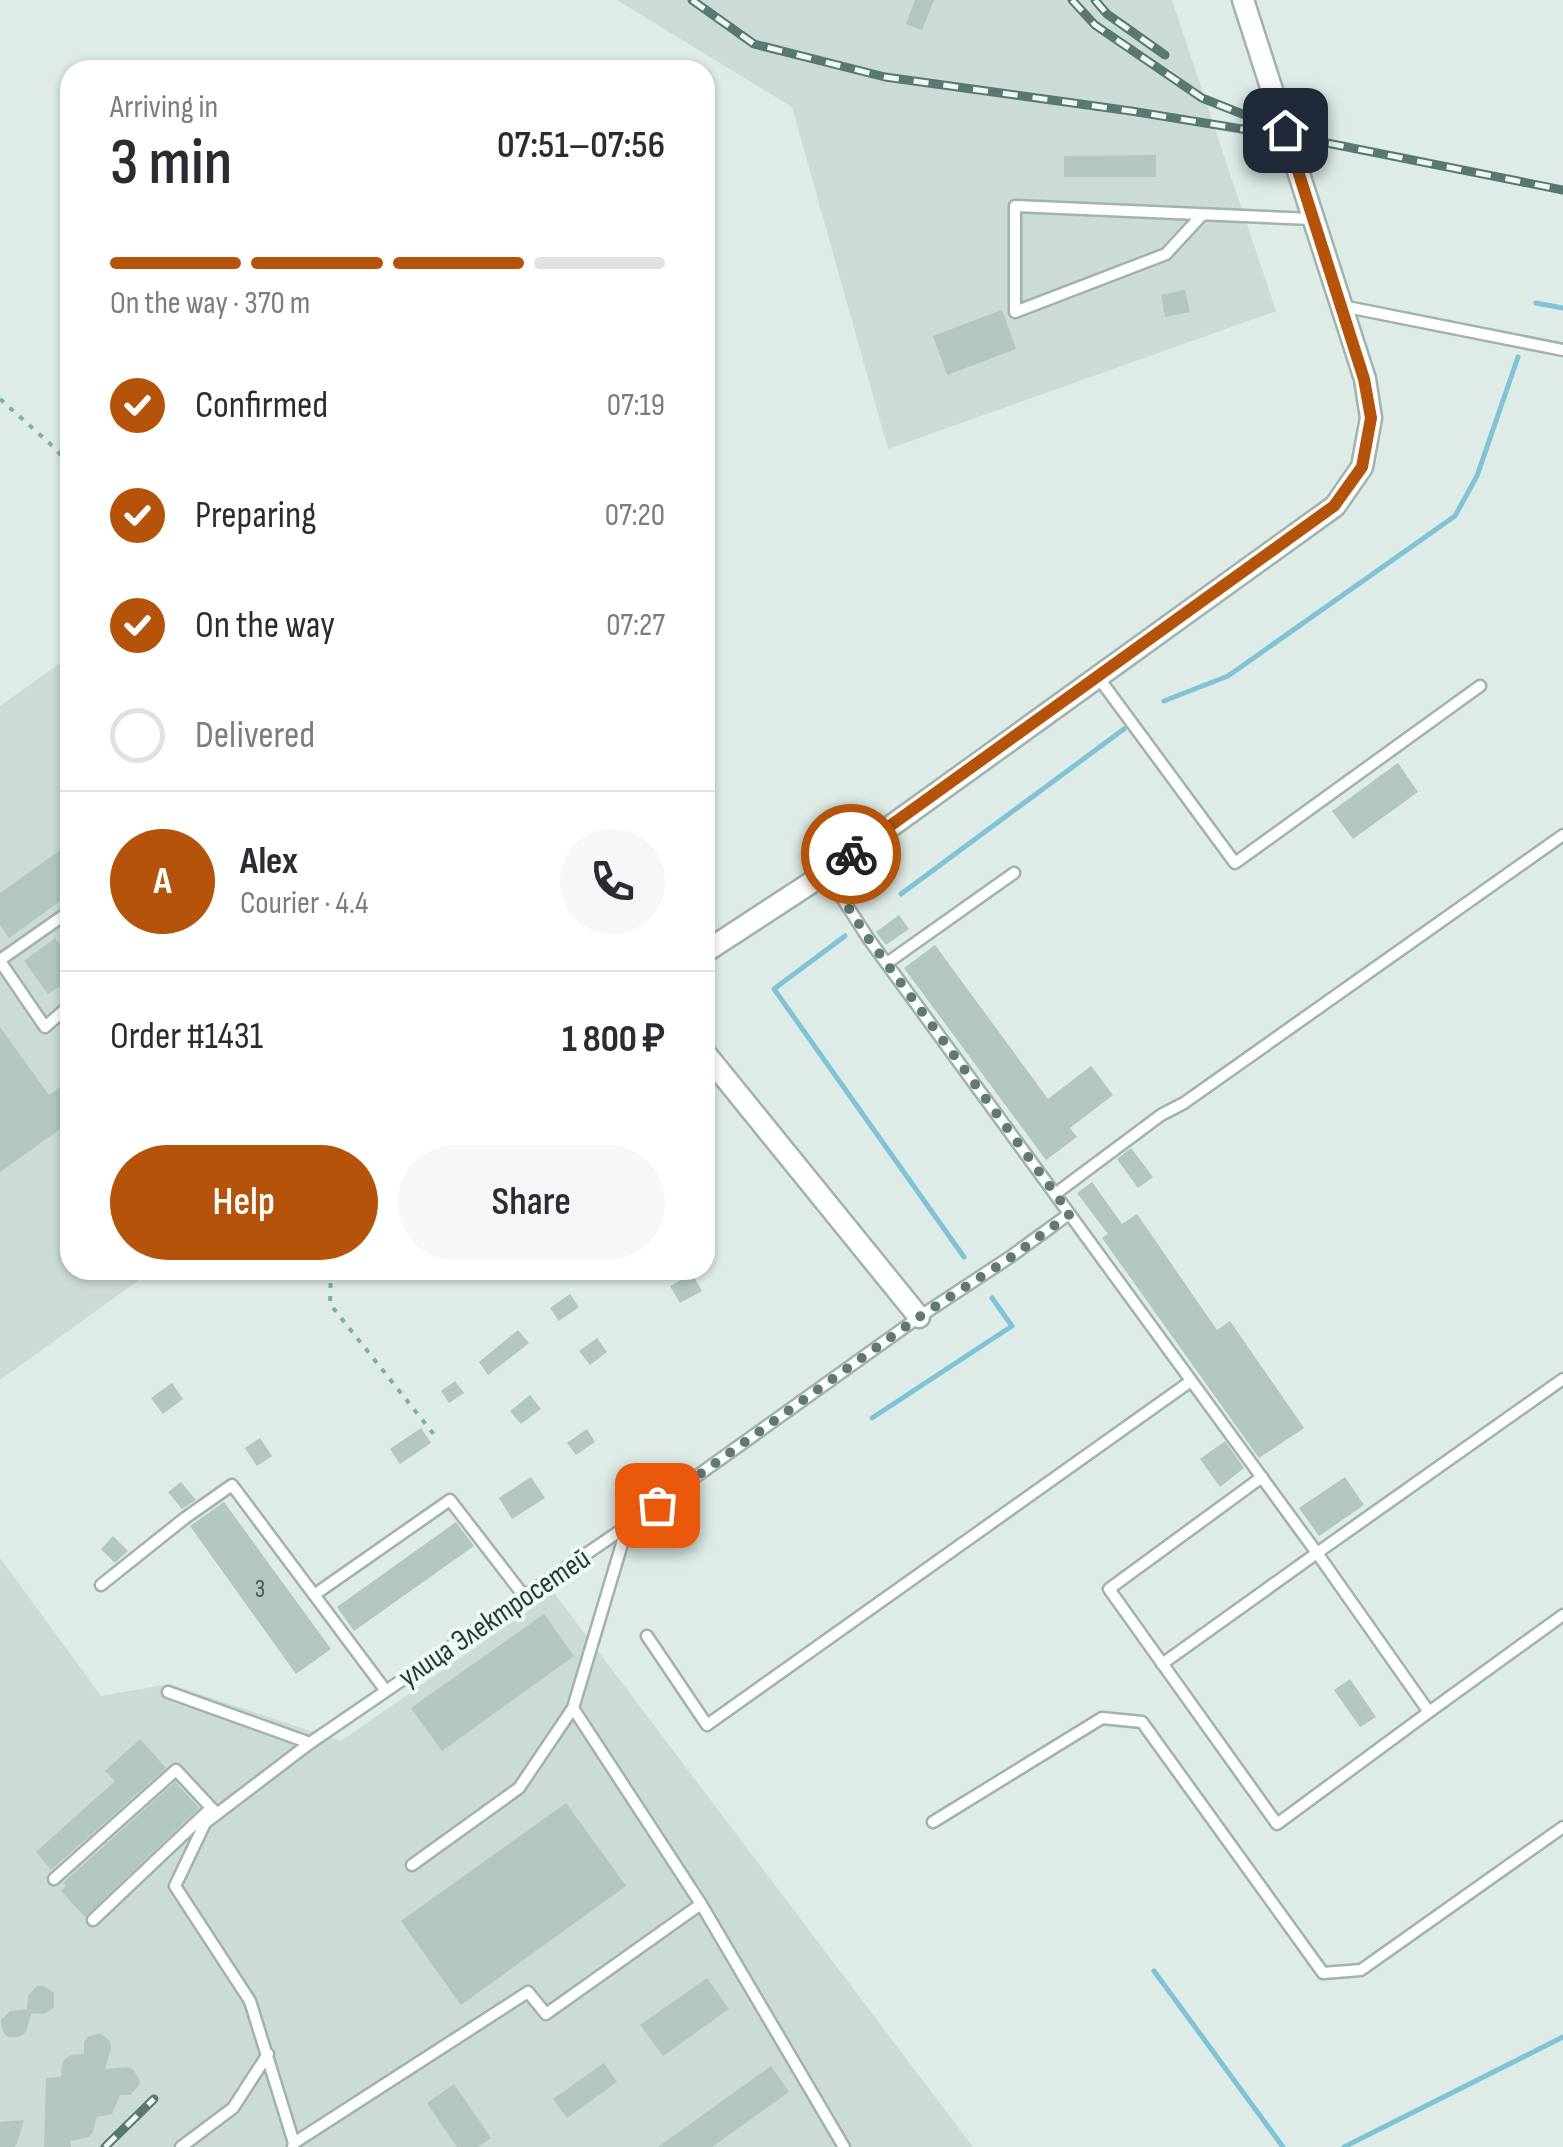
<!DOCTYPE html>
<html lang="en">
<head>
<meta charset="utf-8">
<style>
  :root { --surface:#fff; --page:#f7f7f7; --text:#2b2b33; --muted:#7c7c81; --line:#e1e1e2; --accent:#b45309 }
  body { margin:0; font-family:"Sofia Sans Condensed",sans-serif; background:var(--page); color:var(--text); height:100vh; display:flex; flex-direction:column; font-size:38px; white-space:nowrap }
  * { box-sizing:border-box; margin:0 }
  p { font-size:32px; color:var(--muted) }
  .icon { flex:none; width:55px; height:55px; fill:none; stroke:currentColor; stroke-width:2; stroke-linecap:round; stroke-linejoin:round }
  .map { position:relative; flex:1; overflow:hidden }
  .sheet { position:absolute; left:60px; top:60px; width:655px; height:1220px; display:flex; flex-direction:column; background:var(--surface); border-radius:30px; box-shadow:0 2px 8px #0004 }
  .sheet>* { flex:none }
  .pin { position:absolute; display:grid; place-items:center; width:85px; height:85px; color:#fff; margin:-42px; border-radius:20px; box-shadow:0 5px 15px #0006 }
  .courier { position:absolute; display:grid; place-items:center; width:100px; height:100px; margin:-50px; border:8px solid #b45309; border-radius:50%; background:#fff; color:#222; box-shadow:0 2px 12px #0007 }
  .head em { font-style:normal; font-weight:600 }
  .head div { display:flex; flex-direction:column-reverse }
  .head { display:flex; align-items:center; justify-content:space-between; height:170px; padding:0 50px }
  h1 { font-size:65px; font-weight:600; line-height:75px }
  .bar { display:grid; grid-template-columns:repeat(4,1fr); gap:15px 10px; align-content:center; height:120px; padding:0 50px }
  .bar i { height:12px; border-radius:8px; background:var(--line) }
  .bar .selected { background:var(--accent) }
  .bar p { grid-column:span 4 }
  .line { display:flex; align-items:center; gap:25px; padding:0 50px; border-top:2px solid var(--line) }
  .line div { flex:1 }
  .round { display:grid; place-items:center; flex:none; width:105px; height:105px; border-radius:52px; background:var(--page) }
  ol { padding:0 50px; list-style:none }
  li { display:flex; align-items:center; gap:30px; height:110px }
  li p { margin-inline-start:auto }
  li .icon { padding:10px; border-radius:50%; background:var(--accent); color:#fff; stroke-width:4 }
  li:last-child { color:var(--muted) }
  li i { width:55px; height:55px; border:5px solid var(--line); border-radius:50% }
  .action { display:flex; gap:20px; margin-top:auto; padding:20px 50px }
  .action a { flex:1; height:115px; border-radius:60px; background:var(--accent); color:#fff; font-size:40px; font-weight:600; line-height:115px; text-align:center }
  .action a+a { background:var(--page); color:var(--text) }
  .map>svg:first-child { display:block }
  .built { fill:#ccdbd5 }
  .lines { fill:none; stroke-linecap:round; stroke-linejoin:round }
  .stream { stroke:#81c3d6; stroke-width:5 }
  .building { fill:#b3c6bf }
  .service-casing { stroke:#a1b3ae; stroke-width:15 }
  .minor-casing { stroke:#a1b3ae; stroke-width:25 }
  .path { stroke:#7cb2a4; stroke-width:4; stroke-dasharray:5 8; stroke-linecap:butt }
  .service { stroke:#fff; stroke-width:10 }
  .minor { stroke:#fff; stroke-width:20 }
  .rail-casing { stroke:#587872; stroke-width:9 }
  .rail { stroke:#eff8f4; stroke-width:5; stroke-dasharray:15; stroke-linecap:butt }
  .done { stroke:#617974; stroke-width:10; stroke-dasharray:0 18 }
  .route { stroke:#b45309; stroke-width:12 }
  .labels { text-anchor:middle; stroke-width:8; stroke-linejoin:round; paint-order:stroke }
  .number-label { font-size:25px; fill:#435e58 }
  .street-label { font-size:30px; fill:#1e3c36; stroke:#eff8f4 }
</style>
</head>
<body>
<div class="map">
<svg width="1563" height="2147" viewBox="0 0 1563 2147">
  <rect width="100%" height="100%" fill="#deebe6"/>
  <path class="built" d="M617,0H1172L1276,311L888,449L792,107Z
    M70,656V1270H153L0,1380V706Z
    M0,1558L101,1696L169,1684L341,1741L554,1593L973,2147H0Z"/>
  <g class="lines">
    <path class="stream" d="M1536,303L1563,308
      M1164,701L1228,676L1455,516L1477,476L1518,357
      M901,894L1124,729
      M845,936L774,989L964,1257
      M872,1418L1012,1326L992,1298
      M1154,1971L1283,2147
      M1344,2147L1563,2037"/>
  </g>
  <path class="building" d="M915,0H934L922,30L906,24Z
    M1156,155V177H1064V156Z
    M1185,290L1190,312L1165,317L1161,295Z
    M1002,310L1016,349L947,375L933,336Z
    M1398,763L1418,792L1353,839L1332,811Z
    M70,843V894L9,938L0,925V893Z
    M899,915L909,929L886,945L876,932Z
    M55,938L70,958V979L48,994L24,961Z
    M935,945L1048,1099L1091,1066L1113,1095L1070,1128L1077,1137L1046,1160L904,968Z
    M0,1027L49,1095L70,1080V1122L0,1172Z
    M1131,1148L1153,1177L1138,1188L1117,1159Z
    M1092,1182L1122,1224L1137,1214L1217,1330L1230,1321L1304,1428L1259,1458L1102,1238L1108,1234L1077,1193Z
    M692,1274L702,1291L680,1303L670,1286Z
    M570,1294L579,1307L559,1321L550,1308Z
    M518,1330L529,1343L488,1375L479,1362Z
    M597,1338L607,1352L590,1365L579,1351Z
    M455,1381L464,1393L449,1403L441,1391Z
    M172,1383L183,1399L163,1414L151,1398Z
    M530,1395L541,1409L521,1424L510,1411Z
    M421,1428L431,1443L400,1464L390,1449Z
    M587,1429L595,1442L576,1455L567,1443Z
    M260,1438L272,1456L257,1466L245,1448Z
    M1225,1441L1244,1468L1220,1487L1200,1459Z
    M531,1477L545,1498L512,1519L499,1498Z
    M1345,1477L1364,1505L1319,1536L1299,1508Z
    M181,1482L196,1500L182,1509L168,1492Z
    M224,1502L331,1649L296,1674L190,1526Z
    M456,1522L474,1546L354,1631L337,1607Z
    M113,1536L128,1551L115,1563L101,1549Z
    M544,1614L574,1656L442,1751L411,1708Z
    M1350,1679L1376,1717L1360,1727L1334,1690Z
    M140,1739L166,1768L51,1870L36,1852L115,1781L105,1771Z
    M175,1782L199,1808L85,1917L61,1891L66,1886L63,1883Z
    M566,1803L626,1886L461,2005L401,1921Z
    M707,1978L729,2009L663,2056L640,2025Z
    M37,1986H44L54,1993V2007L46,2013L31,2014L26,2031L23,2035L18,2037H8L3,2032L1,2020L10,2011L27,2009L28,1996Z
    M100,2033L110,2041L111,2048L105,2069L128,2067L134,2070L140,2082L137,2088L130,2095H120L112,2114L97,2117L92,2133L89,2137L70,2141L71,2147H44L46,2078L61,2077L62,2065L65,2059L71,2055L84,2054V2043L87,2037Z
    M604,2063L617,2082L567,2118L553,2099Z
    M771,2066L789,2092L712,2147H658Z
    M454,2084L491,2138L478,2147H457L427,2103Z
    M24,2120L17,2143L14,2147H0V2122Z"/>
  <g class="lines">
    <g class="service-casing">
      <path id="service" d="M1201,216L1166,254L1015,312V206L1312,219
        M1342,306L1563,350
        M1098,677L1235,863L1480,686
        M826,873L868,938L1317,1553L1563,1379
        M0,960L70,911
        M0,961L45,1027L70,1005
        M887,963L1014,873
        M1055,1194L1161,1115L1184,1103L1563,835
        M1262,1477L1109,1589L1277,1824L1429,1712
        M627,1527L573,1708L701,1904L844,2147
        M101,1585L185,1518L232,1485L386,1691
        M314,1595L450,1500L524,1596
        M647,1636L707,1725L1191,1381
        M1162,1664L1317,1553L1429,1712L1563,1615
        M168,1692L310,1743L205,1823L175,1886L250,2001L294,2143L293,2147
        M310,1743L627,1526L919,1317L1010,1257L1069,1214
        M933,1822L1102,1718L1142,1722L1323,1973L1361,1970L1563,1827
        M412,1865L519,1788L573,1708
        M54,1879L176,1770L217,1814
        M93,1920L207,1812
        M294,2143L528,1992L546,2014L701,1904
        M181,2147L233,2108L268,2054"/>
    </g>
    <g class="minor-casing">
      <path id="minor" d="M705,952L826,873L1335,506L1362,467L1371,418L1365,379L1243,0
        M705,1053L919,1317"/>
    </g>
    <path class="path" d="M0,399L57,450L70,469
      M331,1270L330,1304L436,1437"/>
    <use href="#service" class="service"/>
    <use href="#minor" class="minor"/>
    <g class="rail-casing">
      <path id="rail" d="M692,0L754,44L885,77L1131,111L1322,142L1563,190
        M1072,0L1095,25L1202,98L1265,123
        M1095,0L1107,14L1165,55
        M105,2147L154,2099"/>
    </g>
    <use href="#rail" class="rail"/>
  </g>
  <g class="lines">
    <path class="done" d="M657,1505L919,1317L1010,1258L1070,1214L868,938L826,873L851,854"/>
    <path class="route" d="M851,854L1334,506L1362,467L1371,418L1364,379L1285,130"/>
  </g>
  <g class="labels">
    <g class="number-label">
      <text x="260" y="1597">3</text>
    </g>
    <g class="street-label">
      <text transform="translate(494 1617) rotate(-34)" y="10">улица Электросетей</text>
    </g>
  </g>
</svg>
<div class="pin" style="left:657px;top:1505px;background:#ea580c"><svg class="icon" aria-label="bag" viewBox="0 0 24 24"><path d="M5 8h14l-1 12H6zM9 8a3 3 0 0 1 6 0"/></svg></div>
<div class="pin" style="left:1285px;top:130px;background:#1f2937"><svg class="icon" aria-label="home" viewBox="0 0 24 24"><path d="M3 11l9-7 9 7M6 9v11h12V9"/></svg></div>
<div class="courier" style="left:851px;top:854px"><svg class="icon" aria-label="bike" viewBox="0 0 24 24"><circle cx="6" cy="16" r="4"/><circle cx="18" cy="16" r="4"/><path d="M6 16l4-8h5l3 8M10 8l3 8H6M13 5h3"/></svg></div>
<section class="sheet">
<div class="head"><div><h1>3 min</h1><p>Arriving in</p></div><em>07:51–07:56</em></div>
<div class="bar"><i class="selected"></i><i class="selected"></i><i class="selected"></i><i></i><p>On the way · 370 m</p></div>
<ol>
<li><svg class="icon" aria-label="check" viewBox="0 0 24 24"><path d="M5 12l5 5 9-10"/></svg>Confirmed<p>07:19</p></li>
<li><svg class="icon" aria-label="check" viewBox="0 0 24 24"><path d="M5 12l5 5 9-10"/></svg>Preparing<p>07:20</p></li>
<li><svg class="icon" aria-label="check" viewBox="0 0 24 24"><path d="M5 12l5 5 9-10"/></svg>On the way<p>07:27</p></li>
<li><i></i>Delivered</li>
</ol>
<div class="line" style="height:180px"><b class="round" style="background:var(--accent);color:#fff">A</b><div><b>Alex</b><p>Courier · 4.4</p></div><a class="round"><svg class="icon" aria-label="phone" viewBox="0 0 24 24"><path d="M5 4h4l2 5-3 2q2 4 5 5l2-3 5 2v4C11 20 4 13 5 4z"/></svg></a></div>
<div class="line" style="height:130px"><div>Order #1431</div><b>1 800 ₽</b></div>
<div class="action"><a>Help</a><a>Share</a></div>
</section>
</div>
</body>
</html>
